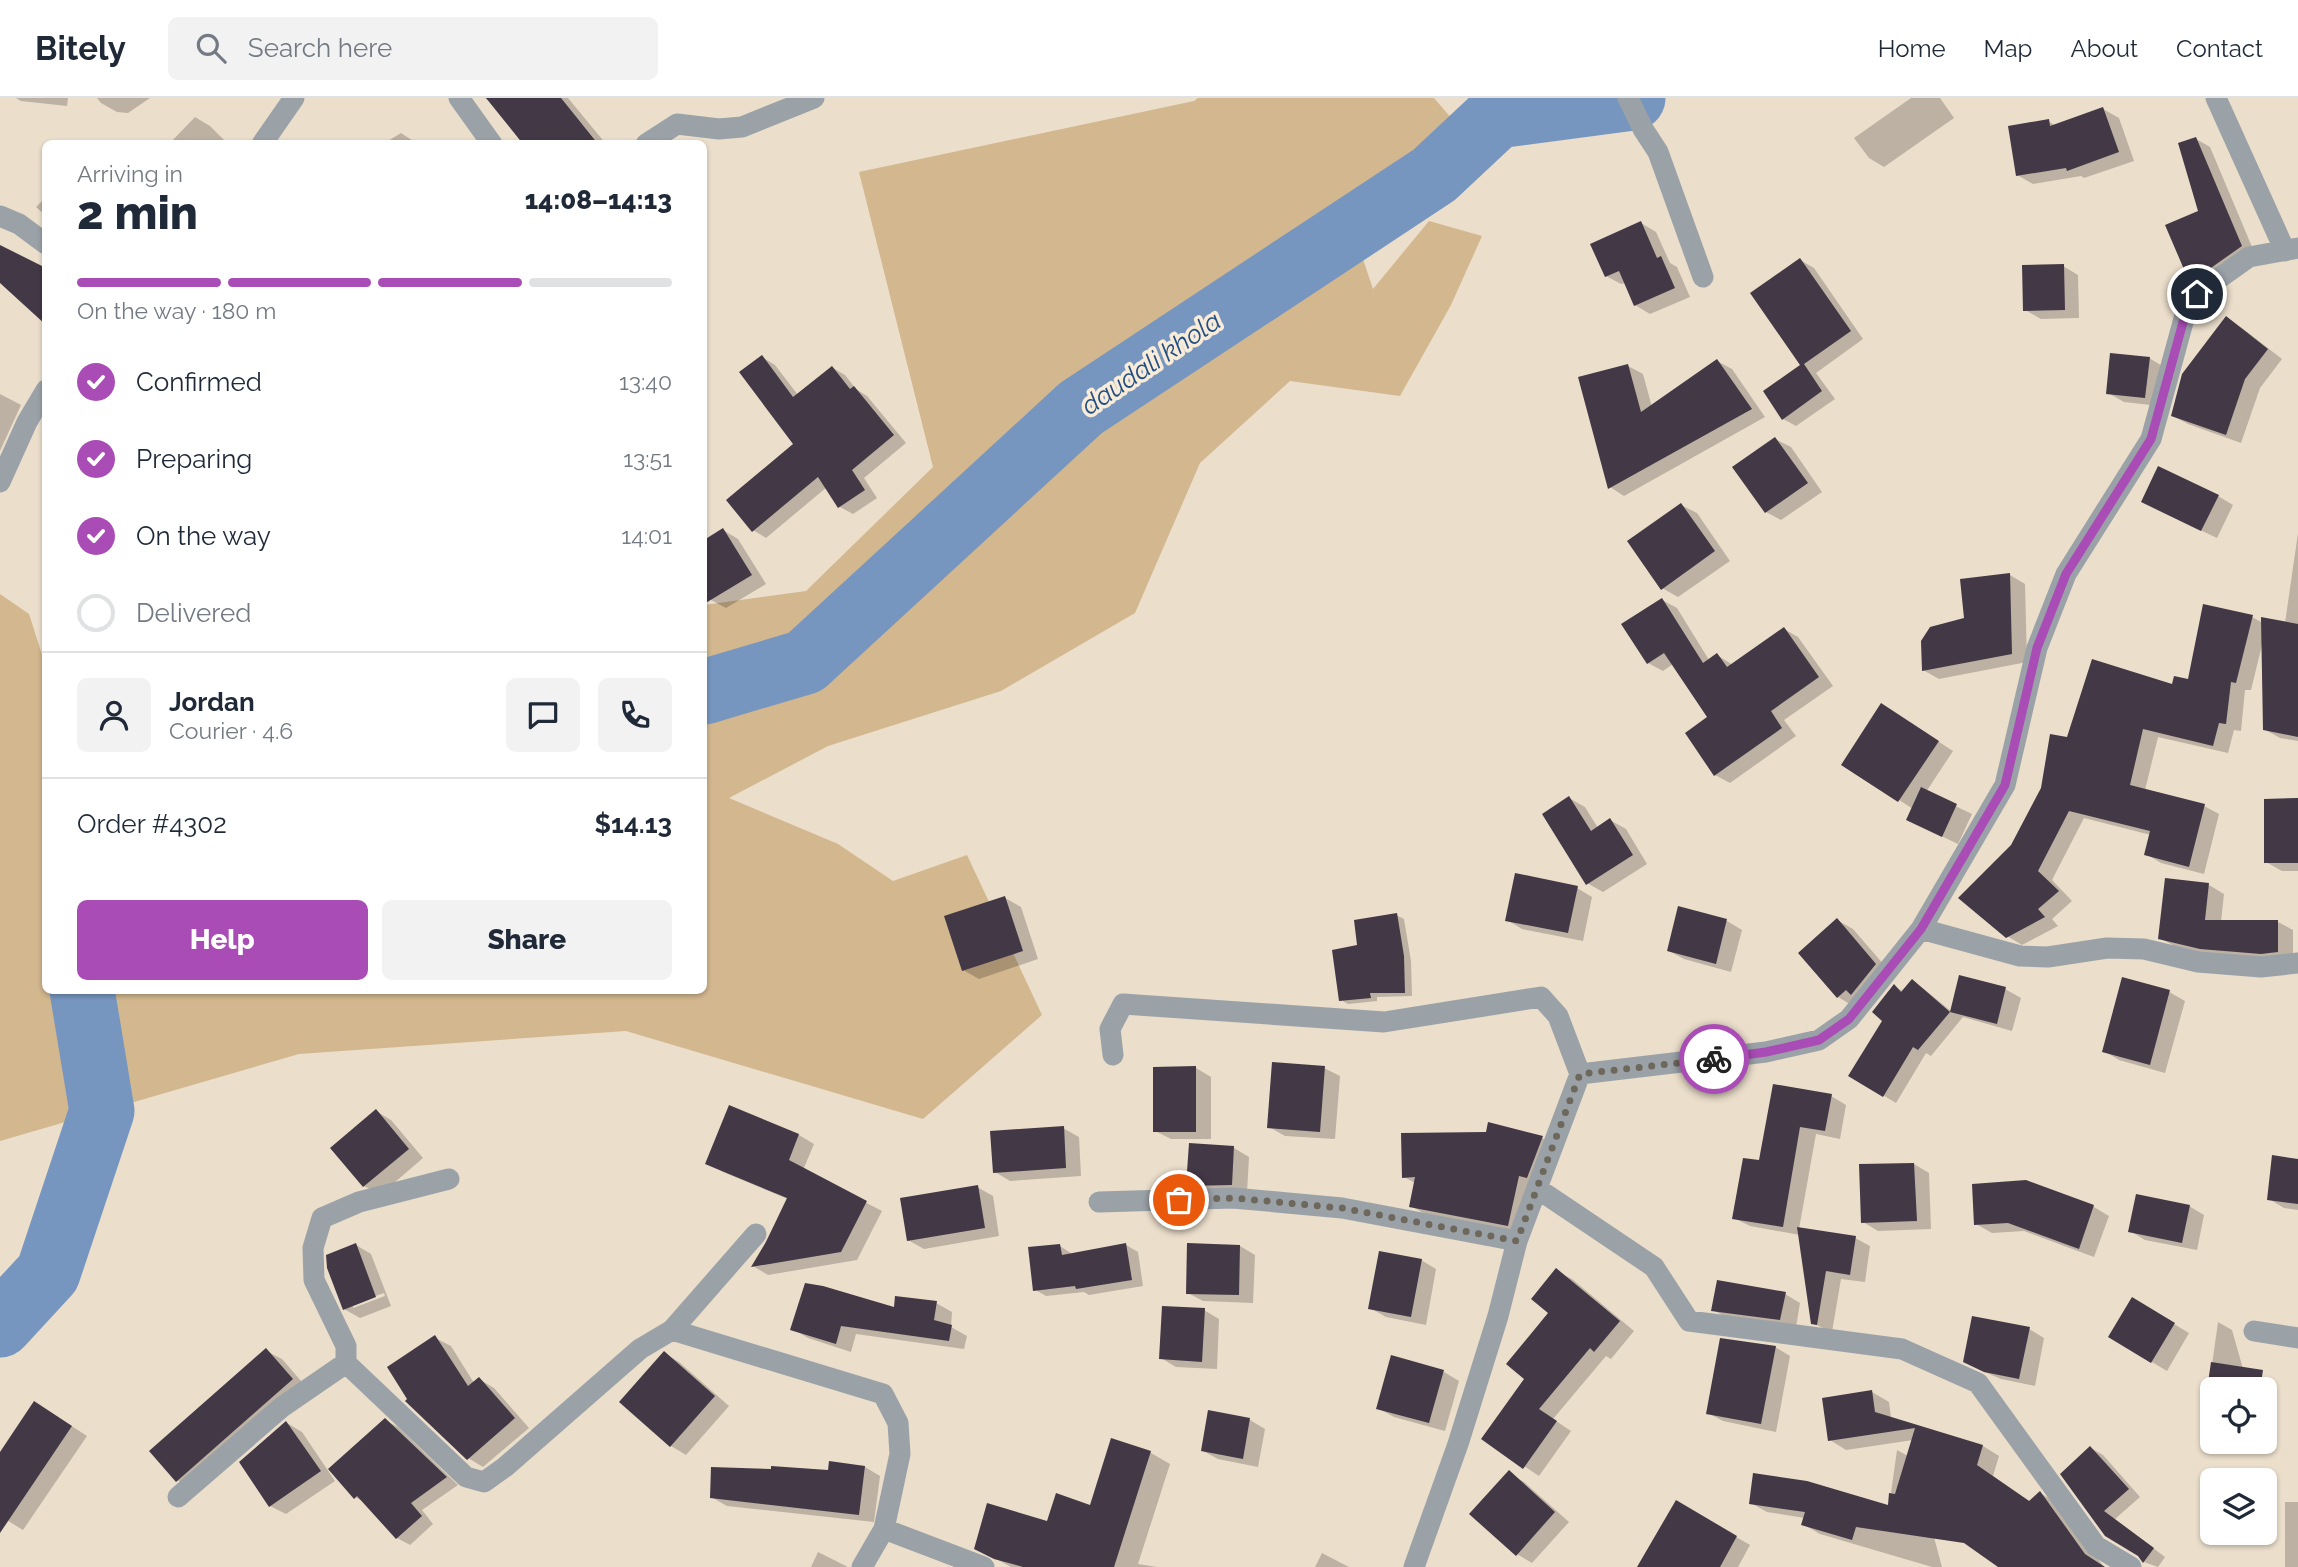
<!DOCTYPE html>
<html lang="en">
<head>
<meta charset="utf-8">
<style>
  :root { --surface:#fff; --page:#f2f2f3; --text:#1f2937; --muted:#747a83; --line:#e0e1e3; --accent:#aa4cb6 }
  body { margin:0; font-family:Raleway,sans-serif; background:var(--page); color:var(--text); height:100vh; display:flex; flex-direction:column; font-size:26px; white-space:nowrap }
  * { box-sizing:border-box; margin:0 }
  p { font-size:23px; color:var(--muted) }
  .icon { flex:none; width:38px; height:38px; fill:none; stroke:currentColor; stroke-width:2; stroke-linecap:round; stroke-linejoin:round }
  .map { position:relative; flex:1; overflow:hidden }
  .sheet { position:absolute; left:42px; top:42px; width:665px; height:854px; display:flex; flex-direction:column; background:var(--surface); border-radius:10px; box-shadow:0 2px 5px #0004 }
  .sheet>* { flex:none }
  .tools { position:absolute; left:2200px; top:1279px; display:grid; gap:14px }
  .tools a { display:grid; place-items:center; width:77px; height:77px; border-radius:10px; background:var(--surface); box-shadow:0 2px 5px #0004; font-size:35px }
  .pin { position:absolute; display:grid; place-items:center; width:60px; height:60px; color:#fff; margin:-30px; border:4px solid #fff; border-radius:50%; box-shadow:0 2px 7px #0007 }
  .courier { position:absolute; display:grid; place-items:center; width:70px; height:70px; margin:-35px; border:5px solid #aa4cb6; border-radius:50%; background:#fff; color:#222; box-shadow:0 2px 9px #0007 }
  .headline em { font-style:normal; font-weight:800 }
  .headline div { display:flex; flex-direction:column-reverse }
  .headline { display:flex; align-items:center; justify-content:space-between; height:119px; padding:0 35px }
  h1 { font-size:46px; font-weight:800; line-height:52px }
  .bar { display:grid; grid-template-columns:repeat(4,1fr); gap:10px 7px; align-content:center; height:84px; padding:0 35px }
  .bar i { height:9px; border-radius:5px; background:var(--line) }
  .bar .current { background:var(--accent) }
  .bar p { grid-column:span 4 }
  .line { display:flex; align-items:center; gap:18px; padding:0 35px; border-top:2px solid var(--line) }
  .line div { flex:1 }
  .round { display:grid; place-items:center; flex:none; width:74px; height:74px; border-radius:10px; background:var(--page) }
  ol { padding:0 35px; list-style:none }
  li { display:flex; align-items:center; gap:21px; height:77px }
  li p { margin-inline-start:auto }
  li .icon { padding:7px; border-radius:50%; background:var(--accent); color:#fff; stroke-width:4 }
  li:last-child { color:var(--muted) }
  li i { width:38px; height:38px; border:4px solid var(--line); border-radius:50% }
  .action { display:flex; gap:14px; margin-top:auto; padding:14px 35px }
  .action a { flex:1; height:80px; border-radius:10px; background:var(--accent); color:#fff; font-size:28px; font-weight:800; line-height:80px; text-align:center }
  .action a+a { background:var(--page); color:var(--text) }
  header { display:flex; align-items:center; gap:42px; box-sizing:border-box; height:98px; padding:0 35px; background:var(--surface); border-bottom:2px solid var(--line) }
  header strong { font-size:33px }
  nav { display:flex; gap:38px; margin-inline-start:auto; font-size:24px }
  .search { width:490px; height:63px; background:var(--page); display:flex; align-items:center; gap:18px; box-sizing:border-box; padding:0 24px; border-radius:10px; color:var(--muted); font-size:26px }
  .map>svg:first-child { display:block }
  .green { fill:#d2b78f }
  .shadow { fill:#0003; fill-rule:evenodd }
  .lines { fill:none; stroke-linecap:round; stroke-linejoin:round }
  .river { stroke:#7696c0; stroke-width:65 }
  .building { fill:#433846 }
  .minor { stroke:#9aa2a8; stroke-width:21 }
  .done { stroke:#6e675b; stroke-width:7; stroke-dasharray:0 12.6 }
  .route { stroke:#aa4cb6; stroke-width:9 }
  .labels { text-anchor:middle; stroke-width:7; stroke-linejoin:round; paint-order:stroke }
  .water-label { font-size:26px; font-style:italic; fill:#214e84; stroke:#f8ebd8 }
</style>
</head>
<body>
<header>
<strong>Bitely</strong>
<div class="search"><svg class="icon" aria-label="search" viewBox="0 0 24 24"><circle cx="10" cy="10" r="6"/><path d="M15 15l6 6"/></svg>Search here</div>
<nav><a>Home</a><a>Map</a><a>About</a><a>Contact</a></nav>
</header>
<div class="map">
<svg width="2298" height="1469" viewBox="0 0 2298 1469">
  <rect width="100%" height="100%" fill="#ebdecb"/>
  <path class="green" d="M1198,0H1434L1459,29L1348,117L1373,191L1429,123L1482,138L1451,207L1400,298L1290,283L1200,365L1135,515L1001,593L828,648L729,700L838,746L893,783L967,757L1042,917L923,1021L626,933L299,956L0,1043V496L29,516L45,566L46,892H704V507L806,493L933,369L859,74L1194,3Z"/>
  <path class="shadow" d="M16,0H68L67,8L21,3Z
    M97,0H150L128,15L117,14L101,5Z
    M485,0H568L606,46H525L494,7Z
    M1476,0H1515L1495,14L1480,5Z
    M1911,0H1940L1954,20L1884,69L1869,60L1854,40Z
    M2103,11L2119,20L2134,63L2084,80L2081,78L2033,86L2017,77L2048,23L2056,28Z
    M195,19L210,28L228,46H169Z
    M401,35L418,46H383Z
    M2196,41L2210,49L2255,156L2204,190L2190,182L2200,114Z
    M46,99V118L36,109Z
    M1641,125L1656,134L1670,165L1677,169L1690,199L1650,216L1635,207L1626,185L1621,186L1606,178Z
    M1800,162L1814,170L1863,241L1816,275L1835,301L1796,328L1783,321L1802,268Z
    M2063,168L2078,177L2079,220L2041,221L2025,212Z
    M2227,221L2242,230L2282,261L2260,290L2241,345L2188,326L2173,318Z
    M762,259L775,267L798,297L833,270L845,277L856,291L867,298L906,345L864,380L877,400L853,416L840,409L827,389L766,440L753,432L795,346Z
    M2149,260L2164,269L2160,308L2124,304L2108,295Z
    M1717,263L1732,271L1765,319L1624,398L1610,389L1628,268L1643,276L1652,309Z
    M0,296L21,307L0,353Z
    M1775,341L1791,349L1822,394L1781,422L1766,414Z
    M2218,398L2233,407L2217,440L2158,412Z
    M1681,407L1697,415L1730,463L1678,499L1662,490Z
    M723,432L738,441L766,486L726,510L711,502L704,490V444Z
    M2298,435V643L2280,640L2264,631L2262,547L2251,592H2245L2241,633L2234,632L2228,655L2158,639L2145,692L2204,708L2219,716L2204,776L2161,765L2146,756L2151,737L2084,720L2052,782L2072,803L2052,821L2058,828L2022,847L2007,838L2012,748L2069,641L2173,588L2189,584L2252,519L2263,525H2285Z
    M2010,477L2025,486L2027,564L1939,581L1923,572L1966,521Z
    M1662,502L1677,510L1709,562L1717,557L1733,567L1784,531L1798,539L1833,588L1784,622L1796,638L1730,685L1715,677L1710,619L1673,566L1663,573L1648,565Z
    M1896,616L1953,653L1926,694L1972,716L1958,746L1908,722L1913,711L1844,666Z
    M1569,700L1585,709L1598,730L1610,722L1626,731L1647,766L1603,794L1587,785Z
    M2298,702V773H2282L2266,764Z
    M2209,787L2224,796L2221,824H2278L2293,832V862L2217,859L2176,849L2160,840Z
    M1577,790L1592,799L1583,843L1522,831L1507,822Z
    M1005,800L1021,809L1038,861L979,881L963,872Z
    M1680,810L1727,823L1742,832L1731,874L1684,861L1669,853Z
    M1396,817L1404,821L1411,863L1412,898L1377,899V903L1348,906L1341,902L1359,849Z
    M1837,822L1853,831L1891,875L1853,908L1838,899Z
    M1912,884L1924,891L1952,914L2005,891L2021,900L2012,933L1963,919L1931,958L1926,955L1896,1005L1850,977L1884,922L1894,888L1904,894Z
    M2169,894L2185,903L2165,975L2119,962L2104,953Z
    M1196,970L1211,979V1041H1171L1155,1033Z
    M1324,970L1340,978L1335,1041L1285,1038L1269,1029Z
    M1831,998L1846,1007L1840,1041L1816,1036L1799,1131L1855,1140L1870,1148L1865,1184L1841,1181L1832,1234L1812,1225L1800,1137L1750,1128L1734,1120L1761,1064Z
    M730,1009L799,1037L814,1046L803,1072L882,1113L857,1162L768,1177L753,1168L788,1101L723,1074L707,1065Z
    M376,1013L391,1022L423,1060L380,1097L364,1088L333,1050Z
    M1063,1030L1079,1039L1081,1078L1010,1083L995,1074Z
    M1542,1040L1556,1048L1522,1135L1425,1116L1411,1108L1415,1085L1404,1079Z
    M1234,1050L1249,1059L1247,1095L1203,1096L1187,1087Z
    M2298,1062V1112L2284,1110L2269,1101Z
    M1914,1066L1929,1075L1931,1131L1878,1133L1863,1124Z
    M2026,1084L2094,1109L2109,1118L2094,1159L2024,1133L1992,1135L1976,1126Z
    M977,1089L993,1098L999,1138L924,1151L908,1142Z
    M2189,1108L2204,1117L2197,1152L2145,1142L2130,1133Z
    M356,1147L371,1156L391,1208L360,1220L344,1211ZM384,1195L385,1198L353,1210V1206Z
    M1126,1147L1138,1154L1143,1188L1089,1197L1084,1194L1046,1198L1034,1191L1060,1148L1072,1156Z
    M1240,1148L1255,1157L1253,1205L1203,1203L1188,1195Z
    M1421,1162L1436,1171L1426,1227L1386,1219L1370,1210Z
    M1556,1173L1572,1181L1634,1233L1611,1261L1606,1258L1553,1321L1571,1333L1539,1378L1483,1341L1526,1280L1551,1215Z
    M1785,1196L1800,1205L1796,1229L1729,1221L1713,1212Z
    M2132,1201L2189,1235L2167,1273L2110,1239Z
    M936,1205L952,1214L951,1229L967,1238L964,1251L856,1236L851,1254L808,1240L793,1231Z
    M1204,1212L1219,1221L1217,1271L1176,1269L1161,1260Z
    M2218,1224L2232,1232L2249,1292H2212V1344H2264L2267,1356L2217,1348L2202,1339Z
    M2029,1231L2044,1240L2035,1288L2001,1281L1980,1272Z
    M435,1240L451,1248L474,1285L479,1281L494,1290L529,1330L483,1369L468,1360Z
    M1775,1249L1790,1258L1776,1334L1723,1323L1708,1315Z
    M266,1253L282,1261L308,1291L192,1391L177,1382Z
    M664,1255L679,1264L729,1308L686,1357L671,1348Z
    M1444,1274L1459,1283L1445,1333L1394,1319L1378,1310Z
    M1872,1294L1889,1304L1891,1320L1983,1348L1999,1358L1993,1378L2031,1404L2040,1395L2057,1405L2104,1469H2001L1928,1417L1942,1469H1932L1820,1436L1804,1427L1805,1420L1767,1414L1751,1405L1889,1409L1897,1352L1908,1358L1913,1342L1846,1352L1830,1342Z
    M50,1314L87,1338L23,1432L0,1418V1357Z
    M1210,1315L1250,1322L1265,1331L1258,1369L1218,1361L1203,1353Z
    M385,1322L398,1329L458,1387L422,1412L433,1426L410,1447L397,1440L366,1405L355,1399Z
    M287,1325L302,1334L335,1383L286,1416L270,1408Z
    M1113,1343L1151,1355L1170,1366L1138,1466L1157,1469H1011L976,1450L1091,1409Z
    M2091,1350L2103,1357L2140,1399L2115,1421L2165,1459L2158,1469L2144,1464L2139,1456L2106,1437Z
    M865,1369L880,1378L874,1424L727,1408L711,1399L772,1373L830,1374Z
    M1509,1375L1524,1384L1569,1424L1532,1465L1517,1456Z
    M1676,1404L1750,1447L1738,1469H1644Z
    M2285,1404H2298V1469H2285Z
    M818,1454L846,1468L847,1469H811Z
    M1322,1455L1349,1469H1315Z"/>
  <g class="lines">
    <path class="river" d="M704,594L805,564L1081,310L1434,77L1497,18L1633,0
      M0,1227L48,1175L102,1013L82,892"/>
  </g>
  <path class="building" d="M486,0H561L598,46H523Z
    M2103,9L2119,54L2067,73L2066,70L2016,78L2008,28L2049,21L2050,28Z
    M2196,39L2242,148L2198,179L2189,183L2165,127L2198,113L2178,45Z
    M1641,123L1657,160L1661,158L1675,190L1634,208L1619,173L1605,179L1590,146Z
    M0,147L46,170V227L0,185Z
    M1800,160L1851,233L1804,266L1822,293L1782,322L1763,293L1800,267L1750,195Z
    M2064,166L2065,212L2023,213L2022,167Z
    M2226,218L2268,251L2245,281L2226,337L2171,318L2182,276Z
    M2110,255L2150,259L2145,300L2106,296Z
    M762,257L793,299L832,268L850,291L854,288L894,337L852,372L865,392L838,410L818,379L752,434L726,402L793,346L739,274Z
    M1717,261L1752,311L1608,391L1578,279L1628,266L1641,314Z
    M1775,339L1808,385L1765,415L1732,369Z
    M2158,368L2219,397L2201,433L2141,404Z
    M1681,405L1715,453L1661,492L1627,443Z
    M723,430L752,477L704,506V442Z
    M2010,475L2012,556L1922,573L1921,543L1930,529L1964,520L1960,481Z
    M1662,500L1703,565L1717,555L1727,569L1784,529L1819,579L1771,613L1782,630L1714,678L1685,635L1707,619L1664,555L1647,566L1621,526Z
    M2203,506L2253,517L2236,585L2231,584L2226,626L2219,625L2213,648L2143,631L2130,687L2205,706L2189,769L2144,757L2150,733L2069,713L2038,773L2059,793L2038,811L2045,819L2006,840L1958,800L2011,747L2041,690L2050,636L2067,639L2092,561L2172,586L2174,578L2188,581Z
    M2261,519L2298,526V639L2263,632Z
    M1881,605L1939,643L1898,704L1841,667Z
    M1921,689L1957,706L1942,739L1906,722Z
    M1569,698L1591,733L1610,720L1633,757L1586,787L1542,716Z
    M2298,700V765H2264V701Z
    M1515,775L1578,788L1568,835L1505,823Z
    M2165,780L2209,785L2205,822H2278V854L2261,856L2200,851L2158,841Z
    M1005,798L1023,853L962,873L944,818Z
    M1678,808L1727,821L1716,866L1667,853Z
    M1397,815L1404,858L1405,895H1370L1371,900L1339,903L1332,852L1357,847L1354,822Z
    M1837,820L1876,866L1851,897L1846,892L1837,900L1798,855Z
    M1959,877L2006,889L1997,926L1950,914Z
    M2122,879L2170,892L2150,967L2102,954Z
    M1912,881L1950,914L1918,952L1913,949L1883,999L1848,978L1882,923L1872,914L1894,886L1901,894Z
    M1272,964L1325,968L1320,1034L1267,1030Z
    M1196,968V1034H1153V969Z
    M1773,986L1832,996L1825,1033L1800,1029L1783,1129L1732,1121L1743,1060L1759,1062Z
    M729,1007L799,1036L789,1062L867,1103L841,1154L751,1169L766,1144L787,1100L705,1066Z
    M376,1011L409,1051L363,1089L330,1050Z
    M1488,1024L1543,1038L1527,1080L1519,1078L1508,1128L1409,1109L1415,1079L1402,1080L1401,1035L1486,1034Z
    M1064,1028L1066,1070L993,1075L990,1033Z
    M1189,1045L1234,1048L1232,1087L1186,1088Z
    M2272,1057L2298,1061V1106L2267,1102Z
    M1914,1065L1917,1123L1861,1125L1859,1066Z
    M2026,1082L2094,1107L2079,1151L2008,1125L1974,1127L1972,1086Z
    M978,1087L985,1130L907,1143L900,1100Z
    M2136,1096L2190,1107L2182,1145L2128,1134Z
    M1797,1129L1856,1138L1850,1177L1826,1173L1817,1227L1811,1226Z
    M356,1145L376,1199L343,1212L327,1170L326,1157Z
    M1126,1145L1132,1182L1076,1191L1075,1188L1033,1193L1028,1149L1060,1146L1062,1157Z
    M1187,1145L1240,1147L1239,1197L1186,1196Z
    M1379,1153L1422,1161L1411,1219L1368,1211Z
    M1556,1170L1620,1223L1594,1254L1590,1250L1539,1311L1557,1323L1523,1371L1481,1341L1524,1281L1506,1266L1548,1215L1531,1201Z
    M1717,1182L1786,1194L1780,1222L1711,1213Z
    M805,1185L823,1188L894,1209L895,1198L937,1203L934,1222L952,1227L949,1243L841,1228L836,1246L790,1232Z
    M2132,1199L2175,1225L2151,1265L2108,1239Z
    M1162,1208L1205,1210L1202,1264L1159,1261Z
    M1972,1218L2030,1229L2019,1281L1984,1274L1963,1264Z
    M435,1237L468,1288L479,1279L515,1320L467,1362L405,1303L407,1301L387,1269Z
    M1720,1240L1776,1248L1761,1326L1706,1316Z
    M266,1250L293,1281L176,1384L149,1353Z
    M664,1253L715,1298L670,1349L619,1304Z
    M1391,1257L1444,1272L1429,1325L1376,1311Z
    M2211,1264L2263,1272L2260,1292H2212V1342L2200,1340Z
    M1872,1292L1875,1314L1983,1347L1977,1367L2029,1403L2040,1393L2085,1456L2105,1469H1998L1964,1445L1856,1429L1852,1442L1801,1427L1805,1414L1749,1406L1753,1375L1807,1383L1888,1407L1889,1395L1895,1396L1915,1330L1828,1343L1822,1300Z
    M34,1303L72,1328L0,1435V1354Z
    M1208,1312L1250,1320L1243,1361L1201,1353Z
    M385,1320L447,1379L411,1405L422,1418L396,1441L357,1398L354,1401L328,1371Z
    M286,1323L321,1373L269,1409L239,1364Z
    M1111,1340L1151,1353L1114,1469H1023L994,1461L974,1451L987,1405L1047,1423L1056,1395L1090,1407Z
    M2090,1348L2129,1391L2104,1413L2154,1450L2143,1465L2138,1458L2105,1438L2060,1376Z
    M829,1363L865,1368L859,1417L710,1400L711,1369L771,1371V1368L828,1372Z
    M1509,1372L1555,1414L1516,1458L1469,1416Z
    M1676,1402L1737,1438L1720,1469H1637Z"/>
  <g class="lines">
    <path class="minor" d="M459,0L492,46
      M1628,0L1643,31L1658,54L1703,179
      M2216,0L2285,153
      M262,46L294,0
      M646,46L677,26L719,31L742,29L814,0
      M0,118L19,126L46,146
      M0,384L27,324L46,292
      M1921,831L2020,858L2048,859L2107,850L2144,851L2198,864L2261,869L2298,865
      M1113,957L1110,931L1123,906L1384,924L1541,899L1558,918L1580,976
      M1538,1091L1654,1169L1689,1223L1902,1251L1978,1285L2096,1448L2131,1469
      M1099,1104L1233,1100L1342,1110L1517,1143
      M756,1136L672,1232L883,1296L898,1325L900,1356L884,1431L984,1469
      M2254,1233L2298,1240
      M346,1265V1248L314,1182L313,1150L322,1120L359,1104L449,1081
      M178,1399L282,1309L346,1265L466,1379L484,1384L505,1369L640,1251L672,1232
      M862,1469L884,1431
      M1414,1469L1458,1346L1498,1218L1517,1143L1580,976L1766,954L1819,942L1849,921L1921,831L2005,687L2037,550L2066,476L2151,341L2185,217L2197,196L2249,159L2298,150"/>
  </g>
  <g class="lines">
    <path class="done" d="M1179,1102L1233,1100L1342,1110L1517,1143L1580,976L1714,961"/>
    <path class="route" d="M1714,961L1766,954L1819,942L1849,921L1921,831L2005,687L2037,550L2066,476L2151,341L2185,217L2197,196"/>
  </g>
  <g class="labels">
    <g class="water-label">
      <text transform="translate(1151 265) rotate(-34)" y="9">daudali khola</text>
    </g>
  </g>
</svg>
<div class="tools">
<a><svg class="icon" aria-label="locate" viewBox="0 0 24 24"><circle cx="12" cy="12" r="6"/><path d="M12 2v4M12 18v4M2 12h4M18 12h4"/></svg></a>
<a><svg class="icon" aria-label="layers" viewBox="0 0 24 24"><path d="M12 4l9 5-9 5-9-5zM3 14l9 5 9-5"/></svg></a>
</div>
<div class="pin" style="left:1179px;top:1102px;background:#ea580c"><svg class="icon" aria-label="bag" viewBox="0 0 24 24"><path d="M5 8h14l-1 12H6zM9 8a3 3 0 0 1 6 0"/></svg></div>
<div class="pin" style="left:2197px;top:196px;background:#1f2937"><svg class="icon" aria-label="home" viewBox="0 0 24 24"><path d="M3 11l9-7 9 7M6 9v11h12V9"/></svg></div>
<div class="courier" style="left:1714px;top:961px"><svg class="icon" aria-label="bike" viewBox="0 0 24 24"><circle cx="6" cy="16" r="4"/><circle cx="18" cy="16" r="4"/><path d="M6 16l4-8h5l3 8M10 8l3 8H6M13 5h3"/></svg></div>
<section class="sheet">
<div class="headline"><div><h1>2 min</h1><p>Arriving in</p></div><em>14:08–14:13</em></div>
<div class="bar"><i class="current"></i><i class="current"></i><i class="current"></i><i></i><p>On the way · 180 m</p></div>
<ol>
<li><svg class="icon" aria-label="check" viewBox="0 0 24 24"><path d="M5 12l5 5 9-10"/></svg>Confirmed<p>13:40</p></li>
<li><svg class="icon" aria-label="check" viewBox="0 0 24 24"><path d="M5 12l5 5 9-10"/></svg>Preparing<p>13:51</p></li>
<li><svg class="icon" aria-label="check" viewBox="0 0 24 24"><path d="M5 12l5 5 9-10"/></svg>On the way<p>14:01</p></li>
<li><i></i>Delivered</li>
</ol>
<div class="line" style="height:126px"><a class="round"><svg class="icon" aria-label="person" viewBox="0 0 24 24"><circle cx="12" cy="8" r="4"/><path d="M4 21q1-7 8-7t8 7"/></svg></a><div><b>Jordan</b><p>Courier · 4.6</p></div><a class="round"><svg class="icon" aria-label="chat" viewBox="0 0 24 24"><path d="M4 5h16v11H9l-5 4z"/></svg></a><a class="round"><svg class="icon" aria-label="phone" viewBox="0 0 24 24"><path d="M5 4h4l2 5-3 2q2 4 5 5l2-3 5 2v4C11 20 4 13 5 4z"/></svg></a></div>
<div class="line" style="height:91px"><div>Order #4302</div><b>$14.13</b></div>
<div class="action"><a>Help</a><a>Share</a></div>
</section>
</div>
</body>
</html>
